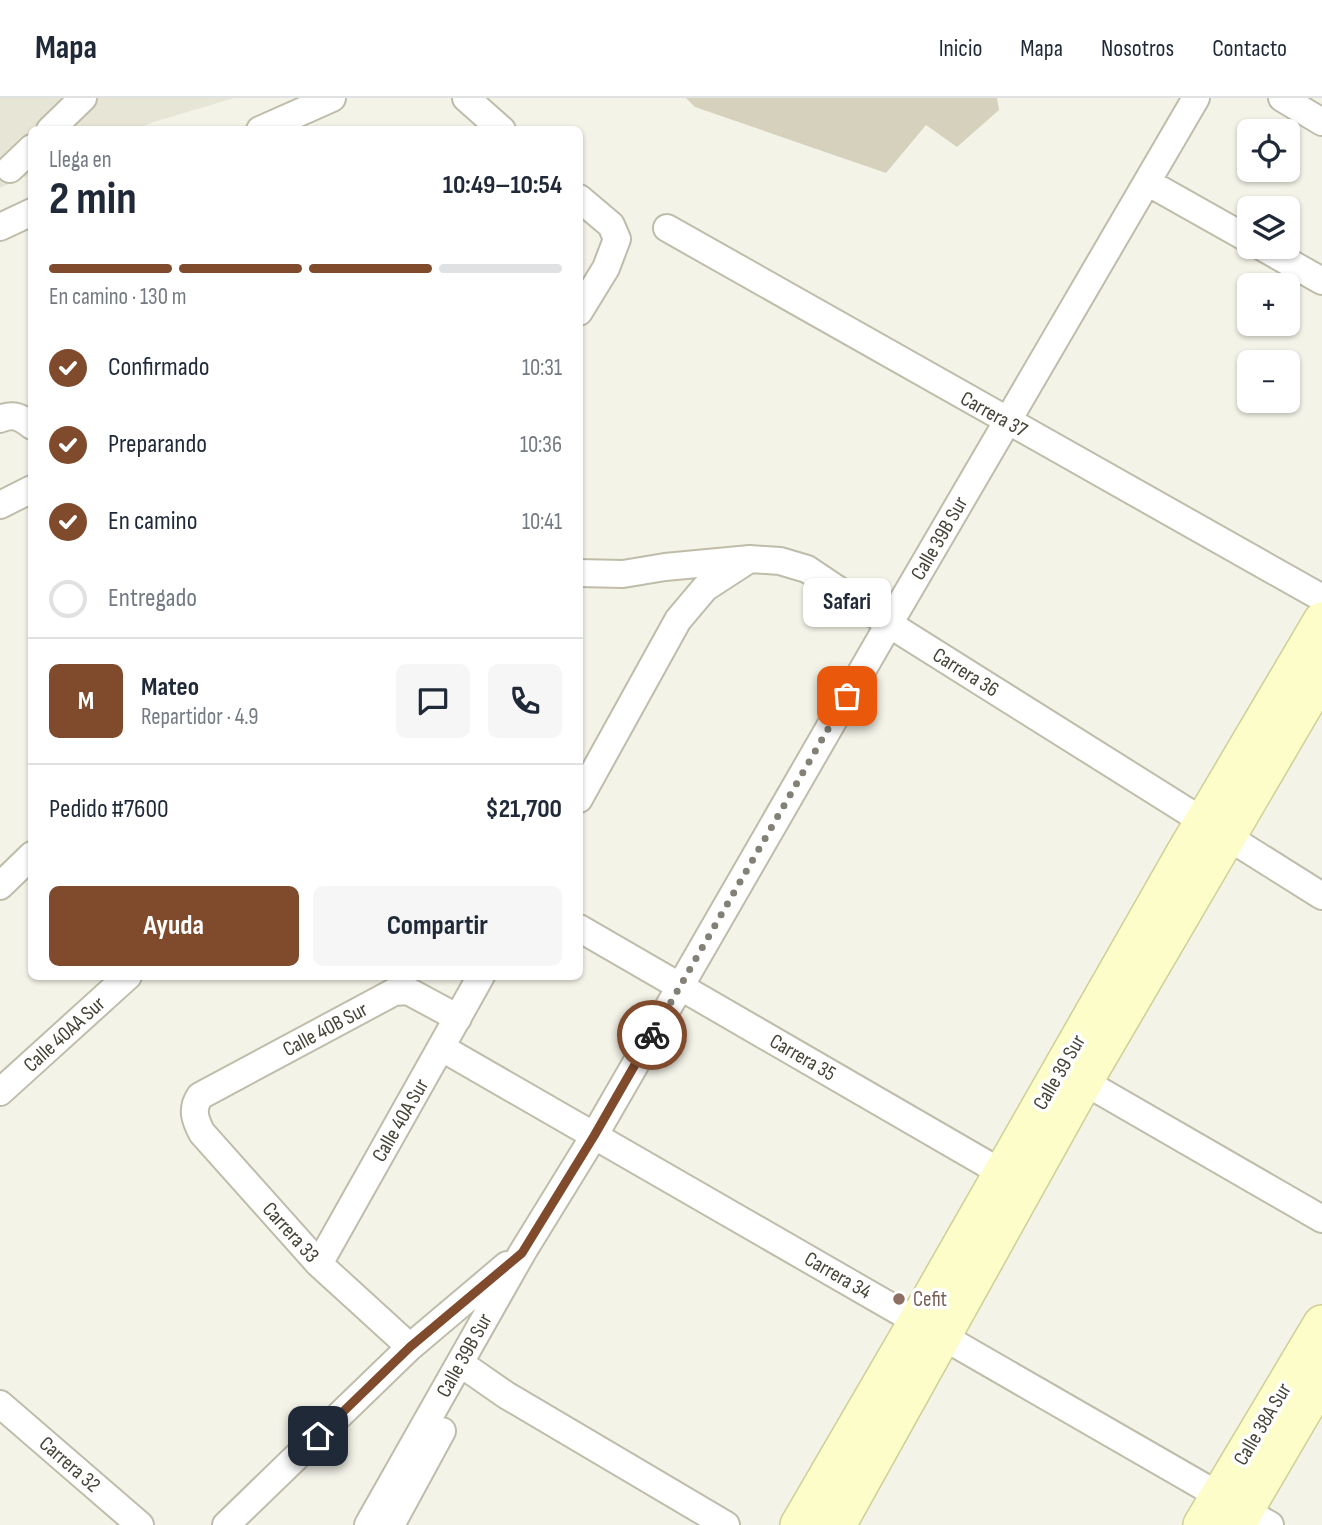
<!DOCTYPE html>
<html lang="es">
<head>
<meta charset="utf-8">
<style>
  :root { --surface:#fff; --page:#f6f6f7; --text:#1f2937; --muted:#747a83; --line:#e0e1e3; --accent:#7f4b2c }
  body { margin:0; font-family:"Sofia Sans Condensed",sans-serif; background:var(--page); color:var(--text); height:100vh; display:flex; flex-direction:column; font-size:26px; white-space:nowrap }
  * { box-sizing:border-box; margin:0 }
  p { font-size:23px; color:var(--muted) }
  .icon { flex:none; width:38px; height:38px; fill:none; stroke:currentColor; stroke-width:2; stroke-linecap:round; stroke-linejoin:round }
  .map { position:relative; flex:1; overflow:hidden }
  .details { position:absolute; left:28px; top:28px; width:555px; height:854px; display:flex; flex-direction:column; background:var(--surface); border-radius:10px; box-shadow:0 2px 5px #0004 }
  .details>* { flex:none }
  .fabs { position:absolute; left:1237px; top:21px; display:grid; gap:14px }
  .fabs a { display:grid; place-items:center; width:63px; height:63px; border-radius:10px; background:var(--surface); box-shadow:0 2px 5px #0004; font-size:35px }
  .pin { position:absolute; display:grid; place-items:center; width:60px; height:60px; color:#fff; margin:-30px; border-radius:14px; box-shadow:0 4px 10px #0006 }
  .courier { position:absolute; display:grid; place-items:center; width:70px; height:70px; margin:-35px; border:5px solid #7f4b2c; border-radius:50%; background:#fff; color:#222; box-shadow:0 2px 9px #0007 }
  .bubble { position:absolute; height:49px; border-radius:10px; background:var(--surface); box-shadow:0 2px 5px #0004; font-size:23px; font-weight:700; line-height:49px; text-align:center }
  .head em { font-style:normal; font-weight:700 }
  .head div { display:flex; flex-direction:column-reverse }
  .head { display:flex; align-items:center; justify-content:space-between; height:119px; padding:0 21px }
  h1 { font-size:46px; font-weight:700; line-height:52px }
  .bar { display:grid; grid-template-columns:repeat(4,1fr); gap:10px 7px; align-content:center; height:84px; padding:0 21px }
  .bar i { height:9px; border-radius:5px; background:var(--line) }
  .bar .selected { background:var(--accent) }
  .bar p { grid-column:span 4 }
  .line { display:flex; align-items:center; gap:18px; padding:0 21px; border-top:2px solid var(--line) }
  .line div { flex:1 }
  .round { display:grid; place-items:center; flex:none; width:74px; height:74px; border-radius:10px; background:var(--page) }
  ol { padding:0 21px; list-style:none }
  li { display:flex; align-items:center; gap:21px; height:77px }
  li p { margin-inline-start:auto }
  li .icon { padding:7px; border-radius:50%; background:var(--accent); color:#fff; stroke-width:4 }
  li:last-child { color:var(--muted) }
  li i { width:38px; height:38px; border:4px solid var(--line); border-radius:50% }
  .primary-button { display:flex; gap:14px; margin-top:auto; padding:14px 21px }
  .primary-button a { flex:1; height:80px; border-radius:10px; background:var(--accent); color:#fff; font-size:28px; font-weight:700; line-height:80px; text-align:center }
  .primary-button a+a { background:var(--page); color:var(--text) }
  header { display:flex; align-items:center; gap:42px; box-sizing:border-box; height:98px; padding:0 35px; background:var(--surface); border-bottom:2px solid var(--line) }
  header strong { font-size:33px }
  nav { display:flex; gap:38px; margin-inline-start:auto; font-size:24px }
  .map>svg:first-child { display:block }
  .residential { fill:#e7e6d6 }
  .building { fill:#d5d1bd }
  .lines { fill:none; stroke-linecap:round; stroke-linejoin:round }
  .street-casing { stroke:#bfbdaa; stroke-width:30 }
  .secondary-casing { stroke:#cfcf96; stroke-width:40 }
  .street { stroke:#fff; stroke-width:26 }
  .secondary { stroke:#fcfdc8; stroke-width:37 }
  .done { stroke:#838175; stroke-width:7; stroke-dasharray:0 12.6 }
  .route { stroke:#7f4b2c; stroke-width:9 }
  .education-dot { fill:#8d6e63; stroke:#fff; stroke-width:2.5 }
  .labels { text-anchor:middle; stroke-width:7; stroke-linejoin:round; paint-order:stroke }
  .street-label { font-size:21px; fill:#464437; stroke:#fff }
  .education-label { font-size:21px; fill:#785e54; stroke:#fff; text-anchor:start }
</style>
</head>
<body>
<header>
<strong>Mapa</strong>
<nav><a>Inicio</a><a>Mapa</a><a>Nosotros</a><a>Contacto</a></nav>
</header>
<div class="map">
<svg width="1322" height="1427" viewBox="0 0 1322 1427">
  <rect width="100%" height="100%" fill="#f3f3e8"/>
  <path class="residential" d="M0,0H234L154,24L136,31L32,32L31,76L0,90Z"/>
  <path class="building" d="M686,0H997L999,12L957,49L926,27L886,75L695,9Z"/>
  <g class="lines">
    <g class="street-casing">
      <path id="street" d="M466,0L502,32
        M1282,0L1322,24
        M50,32L83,0
        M260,32L332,0
        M10,71L32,50
        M1147,84L1250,142
        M579,100L611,127L617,141L606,170L579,214
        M0,129L32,114
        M667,130L1322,500
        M1262,149L1322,183
        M0,321C13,315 21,319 32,328
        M0,407L32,391
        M579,475L623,476L665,469L750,461L780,463L807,471L889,526L1322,798
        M579,701L678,522L705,490L745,464
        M0,788L32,757
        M579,830L1016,1083
        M442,950L1270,1427
        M1069,975L1322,1121
        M0,994L128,878
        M319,1166L481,878
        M410,1249L319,1166L202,1035C195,1022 191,1011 200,998L394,894L408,893L458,920
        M460,1265L506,1297L726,1427
        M0,1306L140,1427
        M226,1427L410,1249L507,1167
        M368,1427L522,1155L594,1038L889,526L1196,0
        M391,1427L442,1333"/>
    </g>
    <g class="secondary-casing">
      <path id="secondary" d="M799,1427L927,1207L1185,755L1322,523
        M837,1427L1084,983L1322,576
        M1202,1427L1322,1226
        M1236,1427L1322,1280"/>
    </g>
    <use href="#street" class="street"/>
    <use href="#secondary" class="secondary"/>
  </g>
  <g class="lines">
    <path class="done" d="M652,937L847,598"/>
    <path class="route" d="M318,1338L410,1249L522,1155L594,1038L652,937"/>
  </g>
  <circle class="education-dot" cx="899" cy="1201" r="7"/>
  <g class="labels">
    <g class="street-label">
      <text transform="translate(994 316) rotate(29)" y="7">Carrera 37</text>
      <text transform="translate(939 440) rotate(-60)" y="7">Calle 39B Sur</text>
      <text transform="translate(966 574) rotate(32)" y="7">Carrera 36</text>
      <text transform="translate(325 931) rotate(-28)" y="7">Calle 40B Sur</text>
      <text transform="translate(64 936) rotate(-42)" y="7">Calle 40AA Sur</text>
      <text transform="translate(803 959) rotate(30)" y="7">Carrera 35</text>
      <text transform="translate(1059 974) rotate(-60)" y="7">Calle 39 Sur</text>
      <text transform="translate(400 1022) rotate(-60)" y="7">Calle 40A Sur</text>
      <text transform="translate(291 1134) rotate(48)" y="7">Carrera 33</text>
      <text transform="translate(838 1177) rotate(30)" y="7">Carrera 34</text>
      <text transform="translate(464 1257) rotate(-61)" y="7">Calle 39B Sur</text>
      <text transform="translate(1262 1326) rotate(-59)" y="7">Calle 38A Sur</text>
      <text transform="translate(70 1366) rotate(41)" y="7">Carrera 32</text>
    </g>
    <g class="education-label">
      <text x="913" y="1208">Cefit</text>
    </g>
  </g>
</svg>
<div class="fabs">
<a><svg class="icon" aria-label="locate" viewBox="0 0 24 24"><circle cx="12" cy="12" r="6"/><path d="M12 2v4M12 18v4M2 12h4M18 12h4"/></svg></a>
<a><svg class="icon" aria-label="layers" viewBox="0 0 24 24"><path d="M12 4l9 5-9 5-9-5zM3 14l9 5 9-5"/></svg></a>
<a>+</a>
<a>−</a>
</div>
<div class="pin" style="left:847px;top:598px;background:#ea580c"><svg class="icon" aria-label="bag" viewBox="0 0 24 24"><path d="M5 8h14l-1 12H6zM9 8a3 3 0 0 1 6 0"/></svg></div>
<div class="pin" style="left:318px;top:1338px;background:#1f2937"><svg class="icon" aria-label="home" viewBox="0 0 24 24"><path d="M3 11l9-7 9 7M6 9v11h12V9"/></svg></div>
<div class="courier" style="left:652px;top:937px"><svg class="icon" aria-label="bike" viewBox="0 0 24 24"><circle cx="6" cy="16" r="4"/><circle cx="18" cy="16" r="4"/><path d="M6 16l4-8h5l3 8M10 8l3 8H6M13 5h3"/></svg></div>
<div class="bubble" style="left:803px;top:480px;width:88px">Safari</div>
<section class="details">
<div class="head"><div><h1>2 min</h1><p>Llega en</p></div><em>10:49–10:54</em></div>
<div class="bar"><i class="selected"></i><i class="selected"></i><i class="selected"></i><i></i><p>En camino · 130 m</p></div>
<ol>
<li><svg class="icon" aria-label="check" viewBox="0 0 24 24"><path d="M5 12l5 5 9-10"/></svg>Confirmado<p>10:31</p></li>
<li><svg class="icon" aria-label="check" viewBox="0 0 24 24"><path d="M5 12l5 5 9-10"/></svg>Preparando<p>10:36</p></li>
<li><svg class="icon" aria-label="check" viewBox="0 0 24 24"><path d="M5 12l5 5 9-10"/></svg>En camino<p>10:41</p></li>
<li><i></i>Entregado</li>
</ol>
<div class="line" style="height:126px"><b class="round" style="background:var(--accent);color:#fff">M</b><div><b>Mateo</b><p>Repartidor · 4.9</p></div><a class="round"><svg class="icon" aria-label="chat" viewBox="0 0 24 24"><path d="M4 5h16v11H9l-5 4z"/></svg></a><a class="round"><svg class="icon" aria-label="phone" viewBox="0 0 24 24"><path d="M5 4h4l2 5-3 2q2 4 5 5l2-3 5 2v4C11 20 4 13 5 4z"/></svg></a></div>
<div class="line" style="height:91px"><div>Pedido #7600</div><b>$21,700</b></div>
<div class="primary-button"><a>Ayuda</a><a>Compartir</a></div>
</section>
</div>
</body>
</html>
